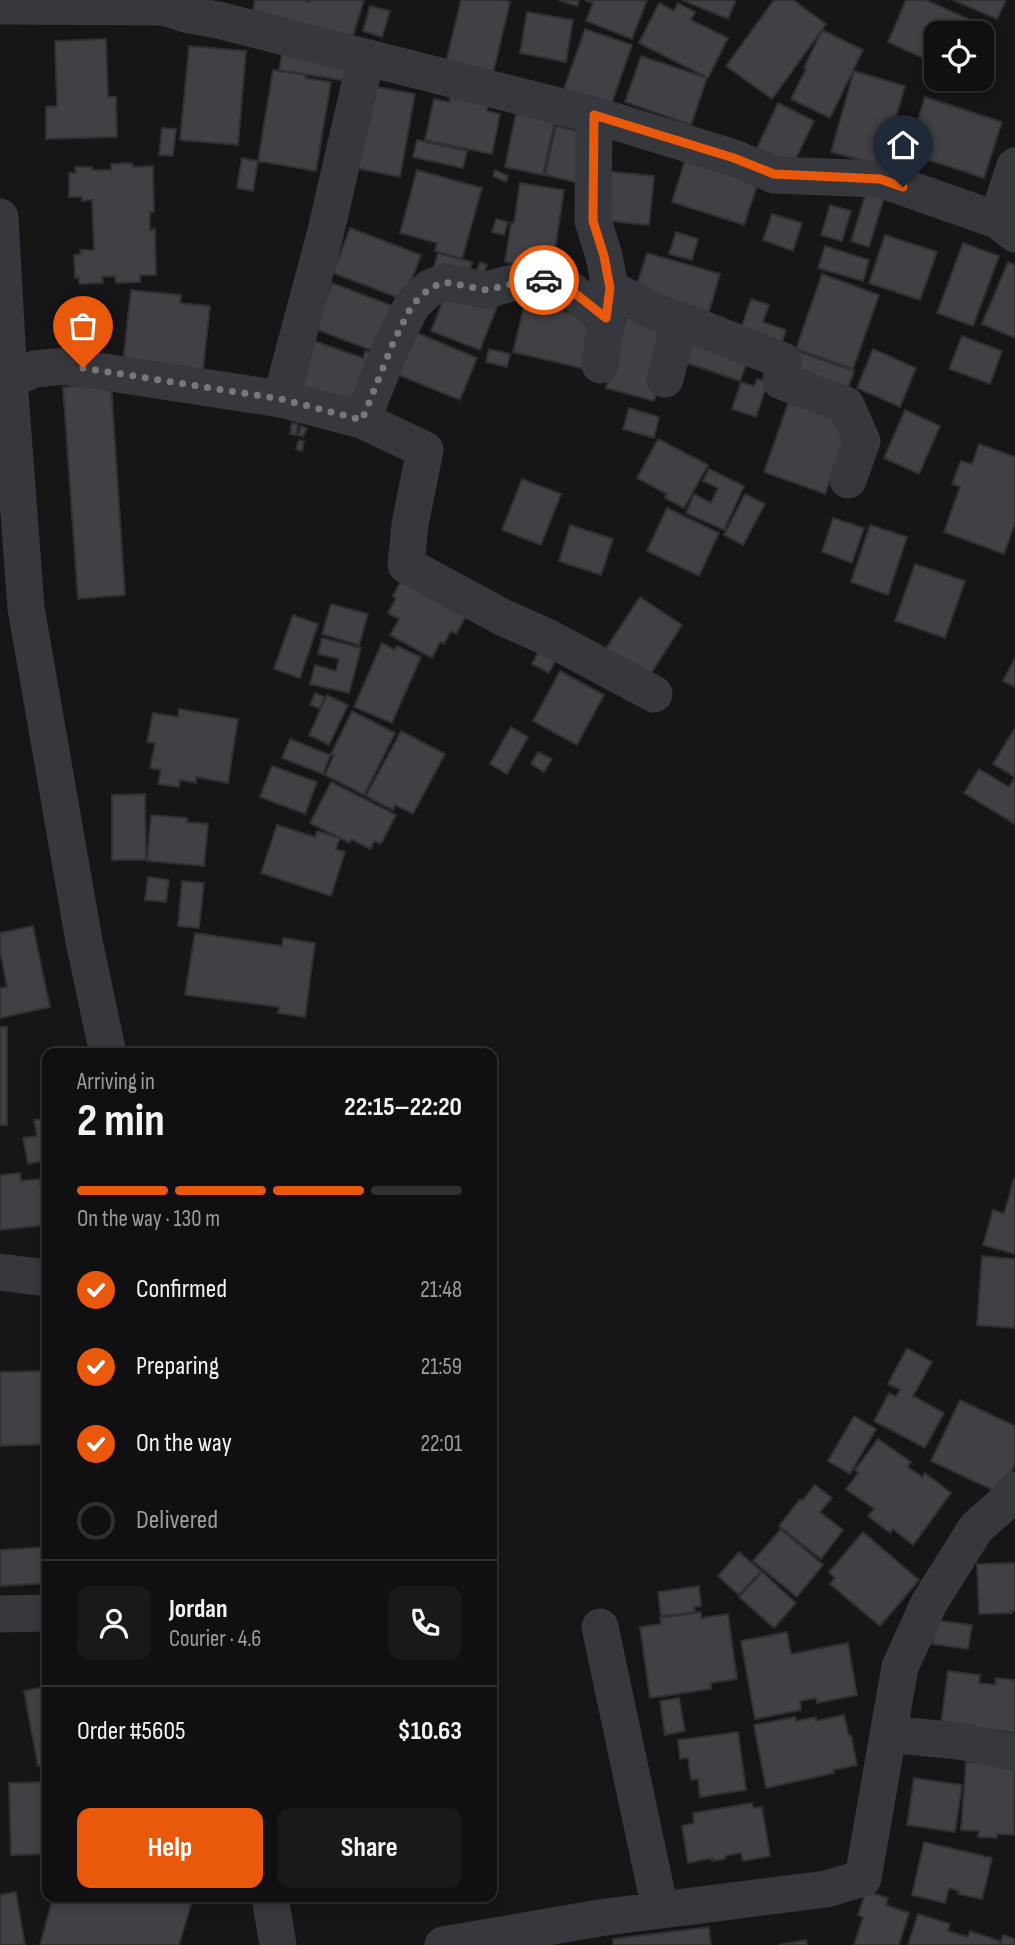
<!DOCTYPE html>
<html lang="en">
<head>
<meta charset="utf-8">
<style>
  :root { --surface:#101012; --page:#19191b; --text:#f1f3f6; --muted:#9c9d9f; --line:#303032; --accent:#ea580c }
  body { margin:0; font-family:"Sofia Sans Condensed",sans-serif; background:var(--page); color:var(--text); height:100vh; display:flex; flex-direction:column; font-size:26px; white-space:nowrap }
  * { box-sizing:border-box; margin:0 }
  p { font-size:23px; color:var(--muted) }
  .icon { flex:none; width:38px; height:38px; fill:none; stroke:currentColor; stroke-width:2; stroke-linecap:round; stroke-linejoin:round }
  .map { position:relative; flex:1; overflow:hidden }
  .sheet { position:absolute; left:42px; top:1048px; width:455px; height:854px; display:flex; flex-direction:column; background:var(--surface); border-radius:14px; box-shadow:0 4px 10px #0003,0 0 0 2px var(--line) }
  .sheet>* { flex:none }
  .fabs { position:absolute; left:924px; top:21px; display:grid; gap:14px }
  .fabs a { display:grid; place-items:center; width:70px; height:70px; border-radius:14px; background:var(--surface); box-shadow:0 4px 10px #0003,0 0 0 2px var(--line); font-size:35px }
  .pin { position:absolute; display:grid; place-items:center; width:60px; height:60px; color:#fff; margin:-72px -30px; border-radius:50% 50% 50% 0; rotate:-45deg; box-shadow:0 0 7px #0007 }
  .pin .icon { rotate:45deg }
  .courier { position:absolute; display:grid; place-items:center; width:70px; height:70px; margin:-35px; border:5px solid #ea580c; border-radius:50%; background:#fff; color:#222; box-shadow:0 2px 9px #0007 }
  .head em { font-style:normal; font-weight:700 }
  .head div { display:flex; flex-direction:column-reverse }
  .head { display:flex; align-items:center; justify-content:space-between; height:119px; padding:0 35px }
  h1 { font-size:46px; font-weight:700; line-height:52px }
  .bar { display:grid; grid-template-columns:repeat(4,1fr); gap:10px 7px; align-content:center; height:84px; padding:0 35px }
  .bar i { height:9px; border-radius:5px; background:var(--line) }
  .bar .selected { background:var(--accent) }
  .bar p { grid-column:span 4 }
  .line { display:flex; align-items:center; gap:18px; padding:0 35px; border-top:2px solid var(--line) }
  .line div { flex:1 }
  .round { display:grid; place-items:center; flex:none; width:74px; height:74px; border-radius:14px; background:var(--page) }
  ol { padding:0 35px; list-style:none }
  li { display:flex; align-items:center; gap:21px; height:77px }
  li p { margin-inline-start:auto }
  li .icon { padding:7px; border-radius:50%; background:var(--accent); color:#fff; stroke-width:4 }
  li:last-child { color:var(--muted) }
  li i { width:38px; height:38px; border:4px solid var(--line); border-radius:50% }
  .cta { display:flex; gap:14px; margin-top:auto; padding:14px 35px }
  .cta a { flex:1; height:80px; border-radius:14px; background:var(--accent); color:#fff; font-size:28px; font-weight:700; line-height:80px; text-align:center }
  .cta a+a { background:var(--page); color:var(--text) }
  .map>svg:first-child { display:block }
  .building { fill:#404145; stroke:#303034; stroke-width:2 }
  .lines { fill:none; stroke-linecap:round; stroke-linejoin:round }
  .minor { stroke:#37383d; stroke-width:37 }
  .done { stroke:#757880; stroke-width:7; stroke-dasharray:0 12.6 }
  .route { stroke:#ea580c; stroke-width:9 }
</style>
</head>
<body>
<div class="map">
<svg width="1015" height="1945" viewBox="0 0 1015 1945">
  <rect width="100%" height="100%" fill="#161618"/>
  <path class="building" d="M255,0H304L310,2L311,0H364L352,39L253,10Z
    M461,0H503L510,2L493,74L446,62Z
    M558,0H579L577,6Z
    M585,0H647L632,39L586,21L593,3Z
    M682,0H736L728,19Z
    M774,0H793L826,24L772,99L726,66Z
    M906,0H926L984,26L981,33H936V64L888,42Z
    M953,0H1006L997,19Z
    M659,3L674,11L678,3L695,12L691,20L728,38L708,78L639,43Z
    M370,6L390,11L382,37L363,31Z
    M527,12L573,20L566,62L520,53Z
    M585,29L632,45L610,108L563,92Z
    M822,30L863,50L830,118L791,99L806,69L804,68Z
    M106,39L108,97H116L117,137L46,139V107L57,106L55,41Z
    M189,46L246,51L238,145L180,140Z
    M283,49L351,61L347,81L279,70Z
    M641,56L707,78L691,125L625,102Z
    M273,70L306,75L305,78L331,82L316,171L258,161Z
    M854,71L905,86L882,166L831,152Z
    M367,85L415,94L400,177L351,167Z
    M451,95L488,103L487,111L500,114L492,154L425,140L434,99L449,102Z
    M925,97L1002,122L984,178L907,153Z
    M518,103L557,111L543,175L505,167Z
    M778,103L814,121L793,165L757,148Z
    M556,126L590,134L579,183L545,175Z
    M162,128L176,129L173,156L159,155Z
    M417,140L467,151L463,168L413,157Z
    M687,154L760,177L744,225L672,202Z
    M242,158L258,161L253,191L237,188Z
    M132,163L133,167L153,166L154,212H150V230L155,229L156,275H140V282L116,283L115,276L102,277L103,283L79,284V277L75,278L74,255L81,254L80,250H94L92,200L82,201V197H69V173H76L75,167H92V170H111V164Z
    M417,170L482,188L462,259L435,251L437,243L400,233Z
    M495,170L508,176L506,182L493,176Z
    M604,171L654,176L649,225L599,220Z
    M520,183L564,190L552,269L505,262L511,223H514Z
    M866,193L884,198L869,247L851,241Z
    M830,205L851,211L842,241L821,235Z
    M772,214L802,223L793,251L763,240Z
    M496,219L508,222L504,235L492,232Z
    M350,228L421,255L404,300L333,273Z
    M676,232L698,239L692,260L669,254Z
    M885,235L937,252L920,300L869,283Z
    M963,243L999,256L973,326L937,313Z
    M825,246L869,260L863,281L818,268Z
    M438,253L472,262L468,279L433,270Z
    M647,253L720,274L707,319L633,297Z
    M480,262L487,265L484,273L477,270Z
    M1008,262L1015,265V338L982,324Z
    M822,274L879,295L853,369L796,349Z
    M332,283L401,309L384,355L315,329Z
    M449,285L498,304L480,350L431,331Z
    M131,290L181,295L180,303L210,306L203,370L123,362Z
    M751,299L769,305L763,322L786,330L780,349L739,335Z
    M525,302L597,320L585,369L513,352Z
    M626,317L674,330L654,401L606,388Z
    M408,329L477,358L460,400L391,372Z
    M687,333L750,354L740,381L678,360Z
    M962,336L1002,351L990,384L949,369Z
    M311,340L363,358L365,351L382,357L364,410L295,387Z
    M489,349L510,354L507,367L486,362Z
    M873,349L916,368L900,407L857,388Z
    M797,351L854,371L846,394L788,373Z
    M757,379L768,382L756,417L732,409L741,382L754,386Z
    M111,383L125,595L78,599L63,387Z
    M790,398L852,420L825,494L764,472Z
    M629,408L659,417L654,438L623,429Z
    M905,410L940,426L919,474L884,458Z
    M292,423L298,424L296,435L290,434Z
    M301,426L307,428L303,437L298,435Z
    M658,439L708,465L684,508L665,498L667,494L637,478Z
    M299,440L304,441L302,451L296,449Z
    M979,444L1015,457V523L1004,554L944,532L960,487L952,484L961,461L972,464Z
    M709,469L744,486L724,530L686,513L694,494L711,503L718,488L703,481Z
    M522,479L561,494L541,545L502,530Z
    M745,494L765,504L743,545L724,535Z
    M667,508L719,533L699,576L647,551Z
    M833,518L864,528L852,563L822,552Z
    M570,525L613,539L601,575L559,561Z
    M870,525L907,537L888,595L851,582Z
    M915,564L965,581L945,638L895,621Z
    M405,573L470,609L456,634L451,631L444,644L440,642L432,658L390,635L399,619L388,613L396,598L393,596Z
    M640,597L682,625L646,681L603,653Z
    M331,604L368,614L359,645L322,634Z
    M293,615L318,624L300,678L274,669Z
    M322,638L361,648L349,693L310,684L315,665L336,671L339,659L318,654Z
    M382,643L395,650L397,646L421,657L392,723L354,707Z
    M542,646L558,655L549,673L532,664Z
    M1015,658V687L1003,681Z
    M560,671L604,695L577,745L533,721Z
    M315,693L324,697L320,709L310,705Z
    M327,695L348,705L329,745L309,735Z
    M179,709L238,719L228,783L196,777V783L180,780L179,787L158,784L161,770L150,768L155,743L147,742L153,713L178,717Z
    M352,711L395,733L364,795L325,775L334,755L331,754Z
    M511,727L528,737L507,774L490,764Z
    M1015,728V824L964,793L979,769L1009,787L1015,777L993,764Z
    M401,731L445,754L413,814L395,805L393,810L366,796Z
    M290,739L330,755L323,774L282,758Z
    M538,752L552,759L544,772L531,764Z
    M272,766L317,782L305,814L260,797Z
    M331,782L396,815L381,844L374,841L371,849L351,839L350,843L310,823Z
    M145,794L146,860H112V795Z
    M151,815L187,818V822L208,824L204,866L147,861Z
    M277,825L315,837L317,831L340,838L336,849L345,852L331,896L261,873Z
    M148,877L169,880L166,902L145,900Z
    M182,881L204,883L199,928L178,926Z
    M33,926L50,1007L0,1018V988L7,987L0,951V933Z
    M195,933L282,946L283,938L315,943L305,1017L278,1013L279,1007L185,995Z
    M0,1027H7V1125H0Z
    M47,1118V1170H44L42,1161L28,1164L23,1138L37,1136L34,1120Z
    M20,1173L21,1181L40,1179L45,1225L0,1230V1175Z
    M1014,1179H1015V1254L983,1245L993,1210L1004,1214Z
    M982,1256L1015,1259V1328L977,1325Z
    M907,1348L932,1362L913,1396L944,1413L925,1448L874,1421L889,1393L896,1397L900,1390L888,1384Z
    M47,1371V1444L0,1446V1372Z
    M960,1400L1015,1426V1464L1001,1494L931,1461Z
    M854,1416L876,1429L850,1474L828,1461Z
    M878,1439L911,1462L908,1467L922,1477L925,1473L951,1493L913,1545L893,1529L890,1533L868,1516L874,1509L846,1489L858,1473L855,1470Z
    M815,1485L832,1498L820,1512L843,1530L821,1559L779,1526L800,1499L803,1500Z
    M781,1529L823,1565L797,1597L753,1561Z
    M863,1532L919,1580L880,1626L830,1584L835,1578L829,1572Z
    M47,1547V1583L0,1586V1550Z
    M739,1552L761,1571L739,1595L718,1576Z
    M1015,1563V1611H1012V1613L979,1614L977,1564Z
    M762,1572L796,1603L774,1628L739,1597Z
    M699,1586L701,1606L694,1607L695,1612L661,1616L658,1592Z
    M701,1612V1618L728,1614L737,1679L711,1683V1689L650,1698L640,1627L661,1624L660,1618Z
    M935,1620L972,1625L968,1649L932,1644Z
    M787,1632L791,1654L848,1643L857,1695L817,1703L816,1698L800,1701L801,1710L755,1719L741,1641Z
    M948,1671L980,1675L979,1683L995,1685L996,1678L1015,1680V1733L941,1723Z
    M47,1686V1764L38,1766L24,1691Z
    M679,1698L685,1731L665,1735L660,1701Z
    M844,1715L849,1736L851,1735L857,1765L833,1770L834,1773L766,1788L754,1725L795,1717L796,1721L816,1717V1721Z
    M738,1732L746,1790L700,1797L698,1779L691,1780L688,1758L680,1759L678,1740Z
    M966,1762L1015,1764L1014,1835L997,1834V1838L978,1837L979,1831L961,1830Z
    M914,1778L962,1785L955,1832L907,1825Z
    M47,1782V1854L11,1855L9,1783Z
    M752,1803L753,1808L762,1807L770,1856L743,1861L741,1853L725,1856V1859L712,1861V1858L688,1863L682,1826L694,1823L693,1813Z
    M924,1842L992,1858L982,1899L958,1894L959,1891L949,1888L945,1903L912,1895Z
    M866,1891L888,1898L886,1905L909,1913L899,1945H854L863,1917L858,1915Z
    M16,1892L25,1945H0V1895Z
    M53,1897H179L192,1901L179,1945H40Z
    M918,1914L950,1924L948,1931L968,1937L970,1931L1000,1941L999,1945H908Z
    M709,1927L711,1945H613V1939Z
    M1003,1935L1015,1939V1945H1000Z
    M806,1940L807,1945H778Z"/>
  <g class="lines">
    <path class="minor" d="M0,6L165,7L185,14L218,20L594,115L734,158L774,175L880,179L997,220L1015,234
      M366,58L325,235L281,399L362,420L425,450L410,524L406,565L504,618L549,638L654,694
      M594,115L593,221L604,256L610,288L600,365
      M0,217L9,380L26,608L84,941L108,1054
      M997,220L1015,166
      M610,288L653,311L680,320L665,379
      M680,320L783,361L781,381L846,405L862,441L848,480
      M9,380L35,369L65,366L281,399
      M362,420L393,343L412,305L430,288L445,282L486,290L512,283L542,280L562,283L605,318
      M0,1272L47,1278
      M0,1614L47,1613
      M600,1627L660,1909
      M888,1734L959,1741L1015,1753
      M270,1897L278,1945
      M443,1945L599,1918L826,1889L863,1878L900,1667L929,1603L976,1528L1012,1496L1015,1490"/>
  </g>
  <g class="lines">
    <path class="done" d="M83,368L281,399L362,420L393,343L412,305L430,288L444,282L486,290L512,284L544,280"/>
    <path class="route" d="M544,280L562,283L606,318L610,288L604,256L593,221L594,115L734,158L774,174L880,179L903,187"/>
  </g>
</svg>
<div class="fabs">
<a><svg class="icon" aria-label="locate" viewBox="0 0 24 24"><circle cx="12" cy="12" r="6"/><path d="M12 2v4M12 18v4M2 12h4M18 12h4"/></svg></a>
</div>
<div class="pin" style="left:83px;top:368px;background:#ea580c"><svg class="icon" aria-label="bag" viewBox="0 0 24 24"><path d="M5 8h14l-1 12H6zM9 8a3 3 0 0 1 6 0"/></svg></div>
<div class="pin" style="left:903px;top:187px;background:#1f2937"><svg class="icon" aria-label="home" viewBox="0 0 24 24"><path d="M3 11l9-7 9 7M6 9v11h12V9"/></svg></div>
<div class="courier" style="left:544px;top:280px"><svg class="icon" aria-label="car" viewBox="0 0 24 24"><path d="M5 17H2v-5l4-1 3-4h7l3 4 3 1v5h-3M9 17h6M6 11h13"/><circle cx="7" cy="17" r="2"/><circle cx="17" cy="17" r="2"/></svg></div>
<section class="sheet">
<div class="head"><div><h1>2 min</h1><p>Arriving in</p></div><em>22:15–22:20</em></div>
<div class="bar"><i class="selected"></i><i class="selected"></i><i class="selected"></i><i></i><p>On the way · 130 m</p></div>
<ol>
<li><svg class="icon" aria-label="check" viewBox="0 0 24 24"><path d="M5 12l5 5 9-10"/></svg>Confirmed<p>21:48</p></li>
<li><svg class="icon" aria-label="check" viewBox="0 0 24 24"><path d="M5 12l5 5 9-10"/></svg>Preparing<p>21:59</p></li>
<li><svg class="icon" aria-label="check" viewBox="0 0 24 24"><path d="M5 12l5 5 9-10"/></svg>On the way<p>22:01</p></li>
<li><i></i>Delivered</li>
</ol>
<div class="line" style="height:126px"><a class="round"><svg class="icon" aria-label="person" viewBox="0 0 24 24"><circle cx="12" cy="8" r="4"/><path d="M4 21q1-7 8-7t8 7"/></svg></a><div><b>Jordan</b><p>Courier · 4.6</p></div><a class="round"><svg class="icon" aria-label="phone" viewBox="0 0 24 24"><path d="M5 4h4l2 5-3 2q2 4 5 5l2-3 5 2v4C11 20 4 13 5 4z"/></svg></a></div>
<div class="line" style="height:91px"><div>Order #5605</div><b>$10.63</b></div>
<div class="cta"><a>Help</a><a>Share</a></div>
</section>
</div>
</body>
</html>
